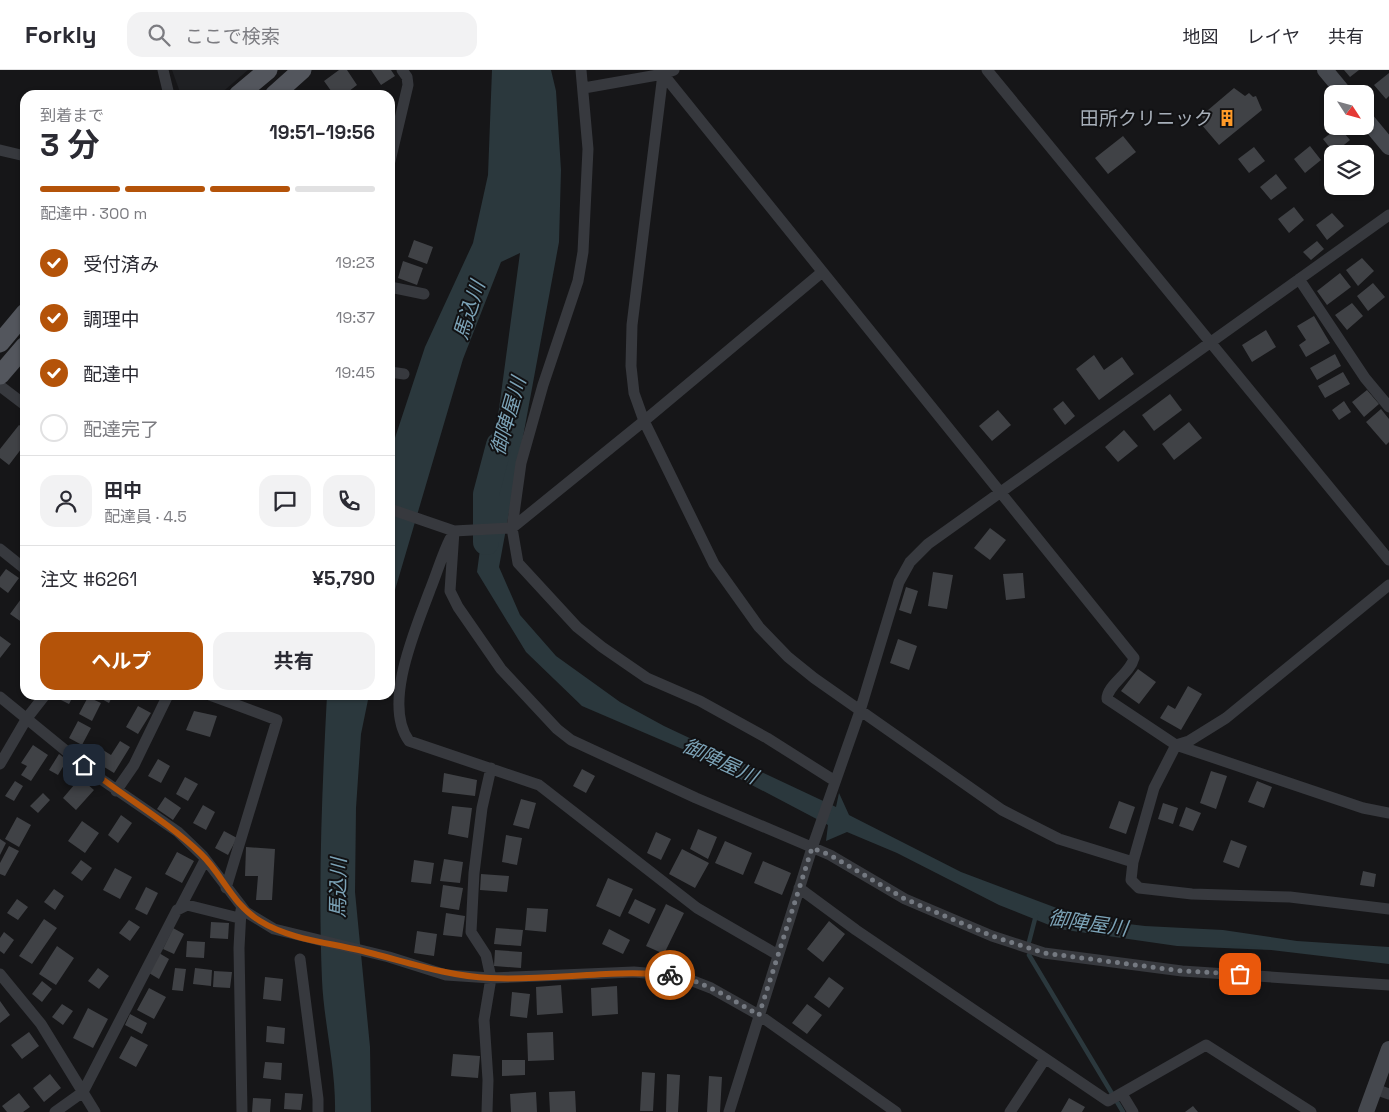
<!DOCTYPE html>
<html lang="ja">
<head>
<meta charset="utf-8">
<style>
  :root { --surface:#fff; --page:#f2f2f3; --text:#2b2b33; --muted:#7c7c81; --line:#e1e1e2; --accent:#b45309 }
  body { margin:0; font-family:"Space Grotesk","Noto Sans JP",sans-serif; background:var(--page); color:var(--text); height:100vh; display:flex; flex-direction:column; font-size:19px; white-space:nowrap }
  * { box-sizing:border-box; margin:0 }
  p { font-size:16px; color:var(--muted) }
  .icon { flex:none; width:28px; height:28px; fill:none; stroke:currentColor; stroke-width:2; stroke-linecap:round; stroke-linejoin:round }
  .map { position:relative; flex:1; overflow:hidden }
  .drawer { position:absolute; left:20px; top:20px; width:375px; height:610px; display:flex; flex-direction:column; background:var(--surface); border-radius:15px; box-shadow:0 1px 4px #0004 }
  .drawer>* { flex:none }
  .needle { width:32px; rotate:126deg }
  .tools { position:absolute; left:1324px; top:15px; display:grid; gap:10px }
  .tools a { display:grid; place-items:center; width:50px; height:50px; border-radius:10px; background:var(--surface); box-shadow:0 1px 4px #0004; font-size:25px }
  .pin { position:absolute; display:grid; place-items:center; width:42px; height:42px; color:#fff; margin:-21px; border-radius:10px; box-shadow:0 2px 8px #0006 }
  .courier { position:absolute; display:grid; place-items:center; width:50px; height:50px; margin:-25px; border:4px solid #b45309; border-radius:50%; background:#fff; color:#222; box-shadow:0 1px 6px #0007 }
  .headline em { font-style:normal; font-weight:700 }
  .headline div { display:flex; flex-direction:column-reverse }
  .headline { display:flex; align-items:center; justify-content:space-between; height:85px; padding:0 20px }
  h1 { font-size:32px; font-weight:700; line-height:38px }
  .bar { display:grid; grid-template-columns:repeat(4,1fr); gap:8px 5px; align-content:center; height:60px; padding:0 20px }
  .bar i { height:6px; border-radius:4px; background:var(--line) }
  .bar .on { background:var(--accent) }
  .bar p { grid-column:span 4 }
  .line { display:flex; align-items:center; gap:12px; padding:0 20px; border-top:1px solid var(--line) }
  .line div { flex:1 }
  .round { display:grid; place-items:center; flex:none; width:52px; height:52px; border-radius:15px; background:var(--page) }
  ol { padding:0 20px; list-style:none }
  li { display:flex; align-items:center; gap:15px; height:55px }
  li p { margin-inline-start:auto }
  li .icon { padding:5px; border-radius:50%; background:var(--accent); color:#fff; stroke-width:4 }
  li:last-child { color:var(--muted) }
  li i { width:28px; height:28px; border:2px solid var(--line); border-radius:50% }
  .button { display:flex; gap:10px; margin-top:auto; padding:10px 20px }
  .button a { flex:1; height:58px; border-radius:15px; background:var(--accent); color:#fff; font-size:20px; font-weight:700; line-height:58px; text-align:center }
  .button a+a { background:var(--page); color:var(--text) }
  header { display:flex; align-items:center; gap:30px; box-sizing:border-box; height:70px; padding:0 25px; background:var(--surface); border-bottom:1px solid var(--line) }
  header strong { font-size:24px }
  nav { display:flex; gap:28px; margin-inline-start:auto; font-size:18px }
  .search { width:350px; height:45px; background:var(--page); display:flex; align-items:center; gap:12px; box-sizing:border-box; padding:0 18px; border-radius:15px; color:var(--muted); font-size:19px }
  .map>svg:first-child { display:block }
  .built { fill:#1f2023 }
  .water { fill:#2b383d }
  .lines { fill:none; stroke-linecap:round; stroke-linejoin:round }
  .stream { stroke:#2b383d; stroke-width:4.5 }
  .river { stroke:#2b383d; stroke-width:26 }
  .building { fill:#404246 }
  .street { stroke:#37393e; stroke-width:11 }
  .secondary { stroke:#45484e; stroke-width:16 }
  .primary { stroke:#53565d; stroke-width:19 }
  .done { stroke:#747981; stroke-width:5; stroke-dasharray:0 9 }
  .route { stroke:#b45309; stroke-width:6 }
  .labels { text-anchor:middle; stroke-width:4; stroke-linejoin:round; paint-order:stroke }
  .poi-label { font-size:19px; fill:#a7afb9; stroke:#111113; text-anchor:end }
  .water-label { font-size:20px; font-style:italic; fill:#7ca3b7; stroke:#111113 }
</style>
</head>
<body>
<header>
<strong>Forkly</strong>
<div class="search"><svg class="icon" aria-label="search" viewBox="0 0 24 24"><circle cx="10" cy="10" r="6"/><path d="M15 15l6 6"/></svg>ここで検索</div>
<nav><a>地図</a><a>レイヤ</a><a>共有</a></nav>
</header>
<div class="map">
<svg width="1389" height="1042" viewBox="0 0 1389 1042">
  <rect width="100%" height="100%" fill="#161618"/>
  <path class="built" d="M172,0H248L219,25H181Z"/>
  <path class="water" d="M492,0H551L556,21L561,100L559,172L499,497L520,545L556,586L620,632L664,656L836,737L839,723L849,745L961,802L1086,849L1145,856L1223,860L1297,871L1389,877V894L1271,880L1177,876L1059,859L999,835L897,783L847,762L826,771L828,755L687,681L582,636L526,582L477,502L520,183L501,192L463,289L390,537V383L425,277L473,173L488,105Z
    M327,625H369L361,664L356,738L355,822L370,977L371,1042H335C336,998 324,954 322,910C318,815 322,720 327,625Z"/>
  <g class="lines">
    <path class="stream" d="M1029,872L1036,845
      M1029,885L1123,1042"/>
    <path class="river" d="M486,472V424L499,375"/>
  </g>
  <path class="building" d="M339,0H347L357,15L344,25H334L324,11Z
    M371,0H391L395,6L381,15Z
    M1344,0H1359L1350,7Z
    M1389,3V26L1386,29L1374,15Z
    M1234,18L1245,26L1249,23L1253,27L1256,26L1262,40L1219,75L1201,54L1205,50L1201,46Z
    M1339,57L1350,70L1334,83L1323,69Z
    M1123,66L1136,82L1108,104L1095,88Z
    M1310,76L1321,90L1305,103L1294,89Z
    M1254,77L1265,91L1249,103L1238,89Z
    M1276,104L1287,118L1271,130L1260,117Z
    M1294,137L1304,150L1289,163L1278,149Z
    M1332,143L1344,156L1327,170L1316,155Z
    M414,170L433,177L427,194L408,187Z
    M1317,171L1324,179L1311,190L1303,182Z
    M1362,188L1374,201L1358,216L1346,200Z
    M403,191L423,198L417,215L398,208Z
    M1340,203L1351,217L1327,235L1317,221Z
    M1373,213L1385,227L1368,241L1357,226Z
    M1352,233L1363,246L1347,260L1335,245Z
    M1314,246L1330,273L1306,287L1299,275L1306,270L1297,256Z
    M1266,260L1276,277L1252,292L1242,275Z
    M1335,284L1341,296L1317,310L1310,298Z
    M1094,285L1104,300L1122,287L1134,304L1099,330L1076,299Z
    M1343,302L1350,314L1325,328L1318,316Z
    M1367,320L1379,334L1364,347L1352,332Z
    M1170,324L1182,340L1154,361L1142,345Z
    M1063,331L1075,346L1065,355L1053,339Z
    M1344,331L1351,342L1339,350L1332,340Z
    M1381,339L1389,349V372L1386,375L1366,352Z
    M998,340L1011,355L992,371L979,356Z
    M1189,352L1202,368L1174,390L1162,374Z
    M19,355L25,359V374L9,395L0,388V379Z
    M1124,360L1138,376L1118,392L1105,377Z
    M990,458L1006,470L990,490L974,478Z
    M6,499L19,508L8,523L0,517V507Z
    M933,502L953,505L947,539L928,536Z
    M1023,503L1025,528L1006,530L1003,504Z
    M906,517L918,521L911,544L899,540Z
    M21,529L25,532L23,553L10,544Z
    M0,566L11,574L0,588Z
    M898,569L917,576L909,600L890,593Z
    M1138,599L1156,612L1139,634L1121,621Z
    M1188,616L1202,624L1181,660L1160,648L1168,635L1175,639Z
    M59,625H74L69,634L57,628Z
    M94,625H113L109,633Z
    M88,627L101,633L92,651L79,644Z
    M138,636L151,643L138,664L126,657Z
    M194,641L217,646L210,667L186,660Z
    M78,651L91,658L82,675L69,668Z
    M120,671L130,677L114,703L96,692L103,680L111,685Z
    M33,675L48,685L31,711L21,705L27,696L21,693Z
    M59,684L67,690L58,705L49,700Z
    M158,689L170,696L161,713L148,706Z
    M582,699L595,706L586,723L573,716Z
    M1211,701L1227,706L1216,739L1200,733Z
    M444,703L477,710L475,726L442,722Z
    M185,707L198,714L188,731L176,724Z
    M80,708L94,720L76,740L63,728Z
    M15,711L23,716L14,731L5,726Z
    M1257,711L1272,717L1264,738L1248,732Z
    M43,723L50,730L38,743L30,736Z
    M165,727L181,738L173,750L157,739Z
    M521,729L536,733L529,759L513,755Z
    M1119,731L1135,737L1126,764L1109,758Z
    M1163,733L1178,738L1173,754L1158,749Z
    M203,735L215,742L206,760L193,753Z
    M452,736L472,738L468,768L448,764Z
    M1186,737L1201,743L1193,761L1179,756Z
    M121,745L132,753L118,773L108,765Z
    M17,747L31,755L19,777L5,769Z
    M82,751L99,763L85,783L68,771Z
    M698,759L717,767L708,789L690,779Z
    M224,761L237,768L228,785L215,778Z
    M656,762L671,769L661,790L647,783Z
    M506,765L522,768L517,795L502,792Z
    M0,769L6,773L0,785Z
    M1231,770L1247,776L1239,798L1223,792Z
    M725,771L752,783L743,805L715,793Z
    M9,776L19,781L5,806L0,804V793Z
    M246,777L275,779L272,830H256L258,806H245Z
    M682,779L709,793L695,818L669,804Z
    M177,782L194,791L182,813L165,804Z
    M444,789L463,792L460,813L440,811Z
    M81,790L92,798L82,811L71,803Z
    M414,790L434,793L431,814L411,812Z
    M763,791L791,803L782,825L754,813Z
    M115,798L132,807L120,829L103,820Z
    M1363,801L1376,804L1374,817L1360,815Z
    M481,804L509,806L507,822L480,820Z
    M608,808L633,819L620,847L596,836Z
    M443,815L463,818L459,840L440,837Z
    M146,817L158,823L147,845L135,839Z
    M54,819L64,826L55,840L44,832Z
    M17,829L28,837L18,850L7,843Z
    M635,829L656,839L649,854L628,843Z
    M666,834L684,843L664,884L646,876Z
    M527,838L548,839L546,862L525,860Z
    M446,843L465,846L462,867L443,865Z
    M44,849L57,858L32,894L19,886Z
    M129,850L140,857L130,871L119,863Z
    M829,851L845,864L823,892L807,879Z
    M211,852L229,853L228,869L210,868Z
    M173,858L184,864L174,884L163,879Z
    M496,858L523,860L521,876L494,874Z
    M609,859L630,870L623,884L602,874Z
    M417,861L437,864L434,886L414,883Z
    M4,862L14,870L4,884L0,881V868Z
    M187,871L205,872L204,888L186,887Z
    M57,876L74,888L56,915L39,904Z
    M495,880L522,882L521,898L494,896Z
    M159,883L169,889L159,909L149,903Z
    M98,898L109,906L99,919L88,911Z
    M175,898L186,899L183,921L172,920Z
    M195,898L212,900L211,916L193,914Z
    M214,901L232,902L230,918L213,917Z
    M265,907L283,909L281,931L263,929Z
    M829,907L844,918L829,938L814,927Z
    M42,911L52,919L42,932L32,924Z
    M561,915L563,943L537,945L536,917Z
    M617,916L618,944L592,946L591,918Z
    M149,918L166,927L154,949L137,940Z
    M512,922L530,924L527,948L510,946Z
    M0,931L10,945L0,953Z
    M62,934L73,941L63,955L52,947Z
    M807,934L822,945L807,964L792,953Z
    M88,938L108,949L93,978L73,968Z
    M130,944L147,953L142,964L125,955Z
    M267,956L285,958L284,974L266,972Z
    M29,962L39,976L22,989L11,975Z
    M553,962L554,990L528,991L527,963Z
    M131,966L148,975L136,997L119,988Z
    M453,984L480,986L478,1008L451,1006Z
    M502,990H525V1005L502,1006Z
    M265,992L282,993L281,1010L263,1008Z
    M642,1002L655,1003L653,1041H640Z
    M50,1004L61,1018L44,1032L33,1018Z
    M667,1004L680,1005L678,1042H666Z
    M709,1006L722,1007L720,1042H707Z
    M575,1021L576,1042H550L549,1022Z
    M536,1022L537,1042H511L510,1024Z
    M19,1023L30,1037L23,1042H7L2,1036Z
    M285,1023L303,1024L301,1040L284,1039Z
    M253,1028L271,1029L270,1042H252Z
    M1069,1028L1085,1037L1082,1042H1061Z
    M1193,1036L1198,1042H1185Z"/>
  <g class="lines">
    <path class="street" d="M163,0L169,25
      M581,0L588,79L583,182L578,211L543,315L521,393L512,458L518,493L577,557L602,577L647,608L700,631L767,668L835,711
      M987,0L1389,490
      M663,4L1134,588C1130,604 1107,615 1107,629L1176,675L1363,738L1389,743
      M663,4L632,255L631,296L634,323L644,351L714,494L759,557L788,587L814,608L1002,740L1059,769L1133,792
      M584,18L663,4L674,0
      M0,80L25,86
      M390,91L408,15L407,7L402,0
      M1299,209L1365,308L1389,337
      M390,217L424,224
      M390,302L404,304
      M0,316L25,335
      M390,439L454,461L512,458L644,351L821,203
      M454,461L450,521L458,537L501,599L557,659L571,670L696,728L830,785L905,829L992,866L1044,883L1182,901L1389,915
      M450,469C442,485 437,503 430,520C416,558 382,634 409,671L539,715L697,838L778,885
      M0,479L25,499
      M210,625L277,650L226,818
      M0,627L98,707L178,762L203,786L246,842L274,859L389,887L446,905L491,908L634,902L680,906L711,918L759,945L896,1042
      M1176,675L1154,718L1133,792L1131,810L1139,818L1192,824L1290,827L1389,839
      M1176,675L1189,671L1226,648L1389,515
      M0,694L27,648L45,625
      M116,721L134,695L168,625
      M799,818L856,860L1108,1031L1206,975L1311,1042
      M180,838L205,790
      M241,840L239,878L242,1042
      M300,889L318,1029V1042
      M0,904L41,954L95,1042
      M1375,1019L1389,1024
      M1122,1024L1133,1042
      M55,1042L83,1022L177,840L187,835L239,848
      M487,1042L488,1010L484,950L491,908L486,885L471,862L474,803L482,738L491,698
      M729,1042L812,778L860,641L899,512L910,492L928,474L1389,145
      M1010,1042L1045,989"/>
    <path class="secondary" d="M1325,0L1345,24
      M1365,48L1389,77
      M1366,1042L1389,979"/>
    <path class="primary" d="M238,25L268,0
      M274,25L302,0
      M0,273L25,243
      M0,305L25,276"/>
  </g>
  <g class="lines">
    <path class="done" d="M670,905C702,909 732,930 759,945L812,778L830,785L905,829L992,866L1044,883L1182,901L1240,904"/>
    <path class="route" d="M84,695C122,726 166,750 201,784C223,805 231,833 260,851C287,868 323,872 354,879C399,889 443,906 490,908C550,911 610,899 670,905"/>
  </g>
  <defs>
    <g id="building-bare" transform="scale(1.35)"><path d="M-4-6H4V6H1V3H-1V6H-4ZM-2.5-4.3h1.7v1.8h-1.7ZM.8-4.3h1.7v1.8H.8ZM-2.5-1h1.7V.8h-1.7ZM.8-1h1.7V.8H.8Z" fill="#ff9a28" stroke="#111113" stroke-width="2.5" paint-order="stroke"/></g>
  </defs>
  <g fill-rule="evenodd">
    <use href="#building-bare" x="1227" y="48"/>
  </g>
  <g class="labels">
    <g class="poi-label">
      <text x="1213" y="55">田所クリニック</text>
    </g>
    <g class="water-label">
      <text transform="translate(469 240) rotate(-72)" y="7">馬込川</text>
      <text transform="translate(508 346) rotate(-74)" y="7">御陣屋川</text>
      <text transform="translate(720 691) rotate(25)" y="7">御陣屋川</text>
      <text transform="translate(338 818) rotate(-89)" y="7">馬込川</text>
      <text transform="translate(1088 853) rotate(8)" y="7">御陣屋川</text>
    </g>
  </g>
</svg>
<div class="tools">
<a><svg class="needle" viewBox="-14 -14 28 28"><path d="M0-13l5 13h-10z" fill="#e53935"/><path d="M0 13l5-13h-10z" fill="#7c7c81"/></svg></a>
<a><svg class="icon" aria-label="layers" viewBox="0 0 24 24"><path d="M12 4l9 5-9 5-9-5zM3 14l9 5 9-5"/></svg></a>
</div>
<div class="pin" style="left:1240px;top:904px;background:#ea580c"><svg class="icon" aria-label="bag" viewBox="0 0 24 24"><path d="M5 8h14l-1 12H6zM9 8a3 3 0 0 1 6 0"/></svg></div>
<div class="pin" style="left:84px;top:695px;background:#1f2937"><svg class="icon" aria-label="home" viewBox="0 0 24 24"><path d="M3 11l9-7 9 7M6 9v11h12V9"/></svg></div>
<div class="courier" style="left:670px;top:905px"><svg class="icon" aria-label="bike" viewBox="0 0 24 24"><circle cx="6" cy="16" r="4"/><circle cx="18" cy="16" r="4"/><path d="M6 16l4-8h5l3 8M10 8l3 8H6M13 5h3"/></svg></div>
<section class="drawer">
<div class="headline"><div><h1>3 分</h1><p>到着まで</p></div><em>19:51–19:56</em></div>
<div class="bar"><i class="on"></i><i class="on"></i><i class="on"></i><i></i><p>配達中 · 300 m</p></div>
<ol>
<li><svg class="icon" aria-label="check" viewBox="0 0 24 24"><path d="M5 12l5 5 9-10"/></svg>受付済み<p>19:23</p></li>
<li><svg class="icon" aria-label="check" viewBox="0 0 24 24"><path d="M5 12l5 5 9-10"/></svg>調理中<p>19:37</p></li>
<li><svg class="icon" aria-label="check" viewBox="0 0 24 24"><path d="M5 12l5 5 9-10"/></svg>配達中<p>19:45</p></li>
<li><i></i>配達完了</li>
</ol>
<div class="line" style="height:90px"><a class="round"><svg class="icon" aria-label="person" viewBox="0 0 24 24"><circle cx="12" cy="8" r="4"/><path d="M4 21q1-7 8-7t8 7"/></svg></a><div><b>田中</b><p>配達員 · 4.5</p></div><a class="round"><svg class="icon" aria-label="chat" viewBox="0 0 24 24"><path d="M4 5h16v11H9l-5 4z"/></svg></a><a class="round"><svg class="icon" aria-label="phone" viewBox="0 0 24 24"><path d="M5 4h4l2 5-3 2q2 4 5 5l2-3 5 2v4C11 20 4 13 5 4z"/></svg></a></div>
<div class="line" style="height:65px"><div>注文 #6261</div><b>¥5,790</b></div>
<div class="button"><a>ヘルプ</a><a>共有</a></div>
</section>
</div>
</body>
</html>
